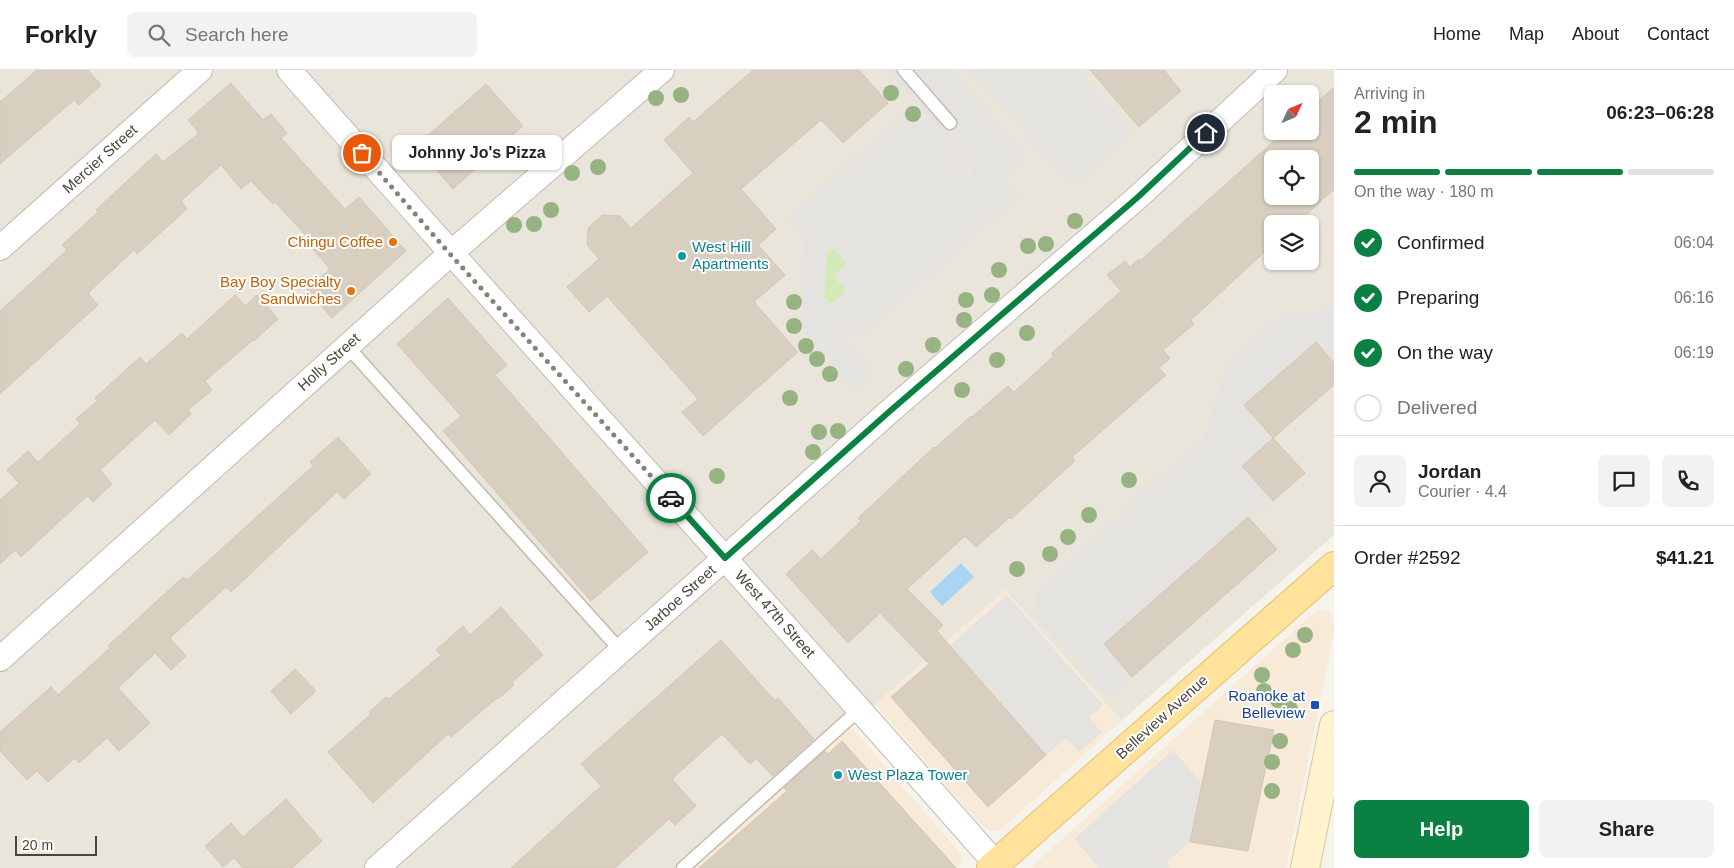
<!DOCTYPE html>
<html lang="en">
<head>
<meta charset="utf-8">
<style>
  :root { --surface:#fff; --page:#f2f2f2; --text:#222; --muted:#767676; --line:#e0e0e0; --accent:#0b8043 }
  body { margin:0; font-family:Arial,sans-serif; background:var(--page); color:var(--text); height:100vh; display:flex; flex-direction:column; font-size:19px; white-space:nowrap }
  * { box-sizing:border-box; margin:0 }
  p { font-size:16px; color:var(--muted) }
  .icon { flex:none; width:28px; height:28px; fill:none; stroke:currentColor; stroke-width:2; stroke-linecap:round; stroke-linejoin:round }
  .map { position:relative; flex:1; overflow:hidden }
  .details { display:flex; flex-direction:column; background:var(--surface); width:400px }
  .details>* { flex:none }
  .needle { width:32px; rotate:46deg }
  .buttons { position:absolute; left:1264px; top:15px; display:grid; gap:10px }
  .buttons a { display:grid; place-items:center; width:55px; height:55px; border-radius:8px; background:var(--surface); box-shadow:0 1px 4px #0004; font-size:25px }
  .scale { position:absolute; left:15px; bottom:12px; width:82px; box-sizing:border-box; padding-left:5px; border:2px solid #4b4439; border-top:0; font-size:14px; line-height:18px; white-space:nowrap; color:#4b4439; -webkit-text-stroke:4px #fff; paint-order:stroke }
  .pin { position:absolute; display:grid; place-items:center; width:42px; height:42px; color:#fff; margin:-21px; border:2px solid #fff; border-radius:50%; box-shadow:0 1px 5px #0007 }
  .courier { position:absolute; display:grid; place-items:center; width:50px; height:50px; margin:-25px; border:4px solid #0b8043; border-radius:50%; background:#fff; color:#222; box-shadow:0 1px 6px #0007 }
  .bubble { position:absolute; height:35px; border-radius:8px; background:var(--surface); box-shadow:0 1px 4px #0004; font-size:16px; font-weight:700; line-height:35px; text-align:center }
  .overview em { font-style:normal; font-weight:700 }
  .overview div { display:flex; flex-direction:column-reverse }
  .overview { display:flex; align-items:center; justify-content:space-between; height:85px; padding:0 20px }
  h1 { font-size:32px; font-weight:700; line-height:38px }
  .bar { display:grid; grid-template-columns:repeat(4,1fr); gap:8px 5px; align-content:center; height:60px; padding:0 20px }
  .bar i { height:6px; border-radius:4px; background:var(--line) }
  .bar .on { background:var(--accent) }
  .bar p { grid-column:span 4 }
  .line { display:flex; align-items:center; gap:12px; padding:0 20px; border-top:1px solid var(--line) }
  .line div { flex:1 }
  .round { display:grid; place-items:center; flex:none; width:52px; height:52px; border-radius:8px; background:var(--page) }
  ol { padding:0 20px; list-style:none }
  li { display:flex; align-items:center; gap:15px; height:55px }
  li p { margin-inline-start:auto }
  li .icon { padding:5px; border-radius:50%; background:var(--accent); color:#fff; stroke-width:4 }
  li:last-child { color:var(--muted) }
  li i { width:28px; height:28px; border:2px solid var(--line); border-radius:50% }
  .primary-button { display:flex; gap:10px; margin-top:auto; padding:10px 20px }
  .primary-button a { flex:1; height:58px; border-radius:8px; background:var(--accent); color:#fff; font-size:20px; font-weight:700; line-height:58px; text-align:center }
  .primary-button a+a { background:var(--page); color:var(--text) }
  header { display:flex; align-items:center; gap:30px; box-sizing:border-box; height:70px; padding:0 25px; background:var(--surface); border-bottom:1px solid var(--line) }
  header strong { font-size:24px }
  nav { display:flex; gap:28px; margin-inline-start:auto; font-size:18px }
  .search { width:350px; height:45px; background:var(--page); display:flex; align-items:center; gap:12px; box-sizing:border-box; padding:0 18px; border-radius:8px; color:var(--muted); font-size:19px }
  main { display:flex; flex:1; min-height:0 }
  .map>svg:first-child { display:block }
  .residential { fill:#eae5da; fill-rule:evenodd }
  .commercial { fill:#f7ead8 }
  .green { fill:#d2eab5 }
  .parking { fill:#e5e3e0; fill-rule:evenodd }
  .water { fill:#a9d4f2 }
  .building { fill:#d8cfc1; stroke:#d3c7b4; fill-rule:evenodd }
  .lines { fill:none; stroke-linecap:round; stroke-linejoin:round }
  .lane-casing { stroke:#c2bbae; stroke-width:15 }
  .street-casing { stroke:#c2bbae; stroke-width:26 }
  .secondary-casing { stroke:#d6c79b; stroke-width:30 }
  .primary-casing { stroke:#e6c16a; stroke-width:30 }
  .lane { stroke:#fff; stroke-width:12 }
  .street { stroke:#fff; stroke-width:24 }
  .secondary { stroke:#fff3cd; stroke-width:28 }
  .primary { stroke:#ffe39c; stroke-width:28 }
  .tree { fill:#97b381 }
  .done { stroke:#878178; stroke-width:5; stroke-dasharray:0 9 }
  .route { stroke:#0b8043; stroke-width:6 }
  .food-dot { fill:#e8710a; stroke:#fff; stroke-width:2 }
  .culture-dot { fill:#0f9aa8; stroke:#fff; stroke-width:2 }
  .transit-dot { fill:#1a4fb4; stroke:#fff; stroke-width:2 }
  .labels { text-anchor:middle; stroke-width:4; stroke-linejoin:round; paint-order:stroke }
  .street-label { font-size:15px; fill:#4b4439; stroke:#fff }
  .food-label { font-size:15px; fill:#c56008; stroke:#fff; text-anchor:end }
  .culture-label { font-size:15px; fill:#0d838f; stroke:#fff; text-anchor:start }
  .transit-label { font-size:15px; fill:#164399; stroke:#fff; text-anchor:end }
</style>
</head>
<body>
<header>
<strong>Forkly</strong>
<div class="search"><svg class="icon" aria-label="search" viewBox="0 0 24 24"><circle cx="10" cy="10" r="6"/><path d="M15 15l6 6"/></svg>Search here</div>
<nav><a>Home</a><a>Map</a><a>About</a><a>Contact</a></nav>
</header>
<main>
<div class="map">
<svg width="1334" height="798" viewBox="0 0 1334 798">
  <rect width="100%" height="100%" fill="#f6f3ec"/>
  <path class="residential" d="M0,0H1334V465L1121,651L1005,520L690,798H0ZM1272,24H1310V61H1272ZM1272,89H1310V126H1272ZM1272,154H1310V191H1272Z"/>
  <path class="commercial" d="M1005,520L1121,651L999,761H989L979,753L875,634Z
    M1324,540L1331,545L1334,551V562L1286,798H1033L1039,790L1306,550L1317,541Z
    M850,656L962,785L961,793L958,798H690Z"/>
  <path class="green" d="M834,178L847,194L833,206L843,217L844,223L833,233L830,234L824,227L827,183L828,180Z"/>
  <path class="parking" d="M887,0H951L1026,85L1007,104L1008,111L1020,125L858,267L848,256L845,255L843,257L841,262L842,266L874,303L855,320L809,267L802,256L800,243L803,169L798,159L788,147L905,43L916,55H922L924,53L925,49L922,39ZM950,78L954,79L973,101L972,106H968L948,83L947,81ZM831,178L836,179L847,194L833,206L843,217L844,223L830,234L826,230L824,227L827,183Z
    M969,0H1076L1132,63L1073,116Z
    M1334,237V293L1315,272L1245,335L1273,368L1242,396L1273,431L1248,447L1104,574L1132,607L1109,628L1031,541L1038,531L1036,525L1040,519L1112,449L1125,453L1127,451L1126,436L1202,370L1208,359L1225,297L1230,290L1284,244Z
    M1007,525L1103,635L1089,647L1102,663L1079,682L1066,668L1046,685L950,575Z
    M1173,680L1202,713L1190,772L1166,793L1170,798H1099L1074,769Z"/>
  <path class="water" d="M961,493L974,507L942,536L930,522Z"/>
  <path class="building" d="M37,0H88L101,15L79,35L74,30L0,94V32Z
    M753,0H859L888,33L843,73L821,50L741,119L776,159L758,175L785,205L754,232L798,282L703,366L682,342L698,329L607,226L589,242L567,217L599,189L587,175L588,158L602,145L620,146L631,158L693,103L664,70L689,47L693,52Z
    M1090,0H1164L1181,21L1139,57Z
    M231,13L263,50L271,44L287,63L281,68L345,139L359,127L406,181L332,248L307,220L330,199L307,172L310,170L275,132L273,134L251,111L241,119L221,95L181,131L187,139L137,184L134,180L88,223L98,235L0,324V241L67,180L62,175L98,142L96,140L156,84L163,92L199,63L188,50Z
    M486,14L523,56L453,119L416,76Z
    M1334,17V119L1296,154H1272V175L1191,250L1194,254L1163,280L1170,288L1159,298L1166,305L1072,387L1075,391L1011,449L1010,447L976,477L965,466L907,519L943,555L937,561L1046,685L988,737L891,627L929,594L880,543L848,573L786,504L812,480L821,489L861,451L858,448L934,377L935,378L971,346L972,347L1008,316L1014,322L1054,286L1051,284L1121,221L1107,205L1125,191L1130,197L1139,189L1140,191L1285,61H1310V39ZM1272,89H1310V126H1272Z
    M235,225L245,236L257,225L278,249L254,271L253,270L205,311L212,320L188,340L191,344L169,365L155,350L100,400L112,414L93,432L87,426L21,487L15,480L0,494V430L19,413L7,400L28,381L38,392L80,354L76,349L97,331L95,328L140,287L146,294L182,263L187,269Z
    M448,228L507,295L495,305L648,482L591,531L443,361L461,346L397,274Z
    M1316,272L1334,293V315L1273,368L1244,335Z
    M338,367L371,404L344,429L337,422L231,522L226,517L170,568L186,586L171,600L155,583L118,618L150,653L119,681L107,668L79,693L75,688L48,712L37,701L27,710L0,681V662L51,617L58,625L110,578L108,576L183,507L187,510L313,396L310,392Z
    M1273,368L1305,403L1273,431L1242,396Z
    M1248,447L1277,479L1132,607L1104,574Z
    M501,537L543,585L512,612L514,615L498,629L497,628L451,667L448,664L373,733L328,682L371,644L369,642L386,627L389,629L441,585L436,580L463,556L470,565Z
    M721,570L775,631L778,628L814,669L773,706L756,689L750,694L722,664L672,709L696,736L675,755L669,749L615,798H511L601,716L581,694Z
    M295,599L316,621L291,644L271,621Z
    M1215,650L1274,660L1248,781L1190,772Z
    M842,671L956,798H699L787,721L784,718L825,681L828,684Z
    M286,729L322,771L292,798H243L234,788L223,797L205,776L231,753L243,767Z"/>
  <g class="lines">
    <g class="lane-casing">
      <path id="lane" d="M904,0L950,53
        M347,276L621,581
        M683,798L860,639"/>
    </g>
    <g class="street-casing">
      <path id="street" d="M289,0C523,266 762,527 996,794
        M0,178L200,0
        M0,589L450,184L662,0
        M377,798L890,341L1138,127L1275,0"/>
    </g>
    <g class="secondary-casing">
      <path id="secondary" d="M1305,798L1334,655"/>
    </g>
    <g class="primary-casing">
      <path id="primary" d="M991,798L1334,496"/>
    </g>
    <use href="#lane" class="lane"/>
    <use href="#street" class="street"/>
    <use href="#secondary" class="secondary"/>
    <use href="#primary" class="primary"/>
  </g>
  <g class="tree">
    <circle cx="891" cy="23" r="8"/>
    <circle cx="681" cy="25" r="8"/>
    <circle cx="656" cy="28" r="8"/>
    <circle cx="913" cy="44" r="8"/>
    <circle cx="598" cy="97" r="8"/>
    <circle cx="572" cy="103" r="8"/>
    <circle cx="551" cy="140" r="8"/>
    <circle cx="1075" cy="151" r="8"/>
    <circle cx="534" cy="154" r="8"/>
    <circle cx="514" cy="155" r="8"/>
    <circle cx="1046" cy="174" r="8"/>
    <circle cx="1028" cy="176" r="8"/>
    <circle cx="999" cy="200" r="8"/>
    <circle cx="992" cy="225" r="8"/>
    <circle cx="966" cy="230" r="8"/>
    <circle cx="794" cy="232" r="8"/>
    <circle cx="964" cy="250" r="8"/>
    <circle cx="794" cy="256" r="8"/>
    <circle cx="1027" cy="263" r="8"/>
    <circle cx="933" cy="275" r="8"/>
    <circle cx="806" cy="276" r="8"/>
    <circle cx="817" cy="289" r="8"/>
    <circle cx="997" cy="290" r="8"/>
    <circle cx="906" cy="299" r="8"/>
    <circle cx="830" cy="304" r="8"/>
    <circle cx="962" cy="320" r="8"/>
    <circle cx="790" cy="328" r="8"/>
    <circle cx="838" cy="361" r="8"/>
    <circle cx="819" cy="362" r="8"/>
    <circle cx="813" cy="382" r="8"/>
    <circle cx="717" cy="406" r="8"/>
    <circle cx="1129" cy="410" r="8"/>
    <circle cx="1089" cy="445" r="8"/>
    <circle cx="1068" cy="467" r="8"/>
    <circle cx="1050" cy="484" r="8"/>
    <circle cx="1017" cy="499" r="8"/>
    <circle cx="1305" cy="565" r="8"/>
    <circle cx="1293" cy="580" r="8"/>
    <circle cx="1262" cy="605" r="8"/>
    <circle cx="1264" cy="621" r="8"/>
    <circle cx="1278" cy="630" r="8"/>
    <circle cx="1290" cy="639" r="8"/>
    <circle cx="1280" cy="671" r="8"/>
    <circle cx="1272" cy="692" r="8"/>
    <circle cx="1272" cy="721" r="8"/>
  </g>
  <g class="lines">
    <path class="done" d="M362,83L450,184L671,428"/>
    <path class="route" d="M671,428L725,488L890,341L1138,127L1206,63"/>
  </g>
  <g class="food-dot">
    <circle cx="393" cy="172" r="5"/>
    <circle cx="351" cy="221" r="5"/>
  </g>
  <g class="culture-dot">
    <circle cx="682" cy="186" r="5"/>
    <circle cx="838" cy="705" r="5"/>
  </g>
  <rect class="transit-dot" x="1310" y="630" width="10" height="10" rx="2.5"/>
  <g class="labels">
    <g class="street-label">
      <text transform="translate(100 89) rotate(-42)" y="5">Mercier Street</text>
      <text transform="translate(329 292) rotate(-42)" y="5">Holly Street</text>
      <text transform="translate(680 528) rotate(-42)" y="5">Jarboe Street</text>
      <text transform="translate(775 544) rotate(48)" y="5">West 47th Street</text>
      <text transform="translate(1162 647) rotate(-42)" y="5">Belleview Avenue</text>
    </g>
    <g class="food-label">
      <text x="383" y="177">Chingu Coffee</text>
      <text x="341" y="217">Bay Boy Specialty<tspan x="341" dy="17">Sandwiches</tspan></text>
    </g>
    <g class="culture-label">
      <text x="692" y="182">West Hill<tspan x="692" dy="17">Apartments</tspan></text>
      <text x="848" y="710">West Plaza Tower</text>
    </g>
    <g class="transit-label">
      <text x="1305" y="631">Roanoke at<tspan x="1305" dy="17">Belleview</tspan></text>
    </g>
  </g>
</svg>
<div class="buttons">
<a><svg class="needle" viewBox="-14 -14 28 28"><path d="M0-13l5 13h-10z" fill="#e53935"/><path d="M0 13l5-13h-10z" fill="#767676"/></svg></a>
<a><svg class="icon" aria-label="locate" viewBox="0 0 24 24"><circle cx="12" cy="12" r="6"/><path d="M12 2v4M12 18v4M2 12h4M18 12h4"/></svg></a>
<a><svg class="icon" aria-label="layers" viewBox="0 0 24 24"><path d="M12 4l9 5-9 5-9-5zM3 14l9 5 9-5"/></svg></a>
</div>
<div class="scale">20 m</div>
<div class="pin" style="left:362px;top:83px;background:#ea580c"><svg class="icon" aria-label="bag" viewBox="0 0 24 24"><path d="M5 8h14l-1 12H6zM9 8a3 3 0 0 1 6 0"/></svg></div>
<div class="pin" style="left:1206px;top:63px;background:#1f2937"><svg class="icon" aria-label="home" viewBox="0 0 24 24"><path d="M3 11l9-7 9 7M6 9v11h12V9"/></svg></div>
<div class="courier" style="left:671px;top:428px"><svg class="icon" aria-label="car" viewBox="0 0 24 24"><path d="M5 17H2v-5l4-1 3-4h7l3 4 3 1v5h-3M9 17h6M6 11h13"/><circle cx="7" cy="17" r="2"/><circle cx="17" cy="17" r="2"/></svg></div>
<div class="bubble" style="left:392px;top:65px;width:170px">Johnny Jo's Pizza</div>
</div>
<section class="details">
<div class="overview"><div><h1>2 min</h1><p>Arriving in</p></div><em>06:23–06:28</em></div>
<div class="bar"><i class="on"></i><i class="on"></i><i class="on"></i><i></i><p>On the way · 180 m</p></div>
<ol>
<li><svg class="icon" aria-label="check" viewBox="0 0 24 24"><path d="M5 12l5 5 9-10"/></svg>Confirmed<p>06:04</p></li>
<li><svg class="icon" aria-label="check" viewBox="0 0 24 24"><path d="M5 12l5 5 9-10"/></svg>Preparing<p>06:16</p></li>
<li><svg class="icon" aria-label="check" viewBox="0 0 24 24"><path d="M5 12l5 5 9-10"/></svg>On the way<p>06:19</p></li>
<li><i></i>Delivered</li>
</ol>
<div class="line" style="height:90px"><a class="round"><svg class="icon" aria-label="person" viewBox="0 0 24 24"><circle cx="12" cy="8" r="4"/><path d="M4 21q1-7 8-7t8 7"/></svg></a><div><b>Jordan</b><p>Courier · 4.4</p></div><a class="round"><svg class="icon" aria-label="chat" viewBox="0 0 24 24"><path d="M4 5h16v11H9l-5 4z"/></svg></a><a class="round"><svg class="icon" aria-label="phone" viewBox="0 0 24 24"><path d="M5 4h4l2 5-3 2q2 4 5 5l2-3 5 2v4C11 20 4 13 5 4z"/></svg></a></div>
<div class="line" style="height:65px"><div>Order #2592</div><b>$41.21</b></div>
<div class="primary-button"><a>Help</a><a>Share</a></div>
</section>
</main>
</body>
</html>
